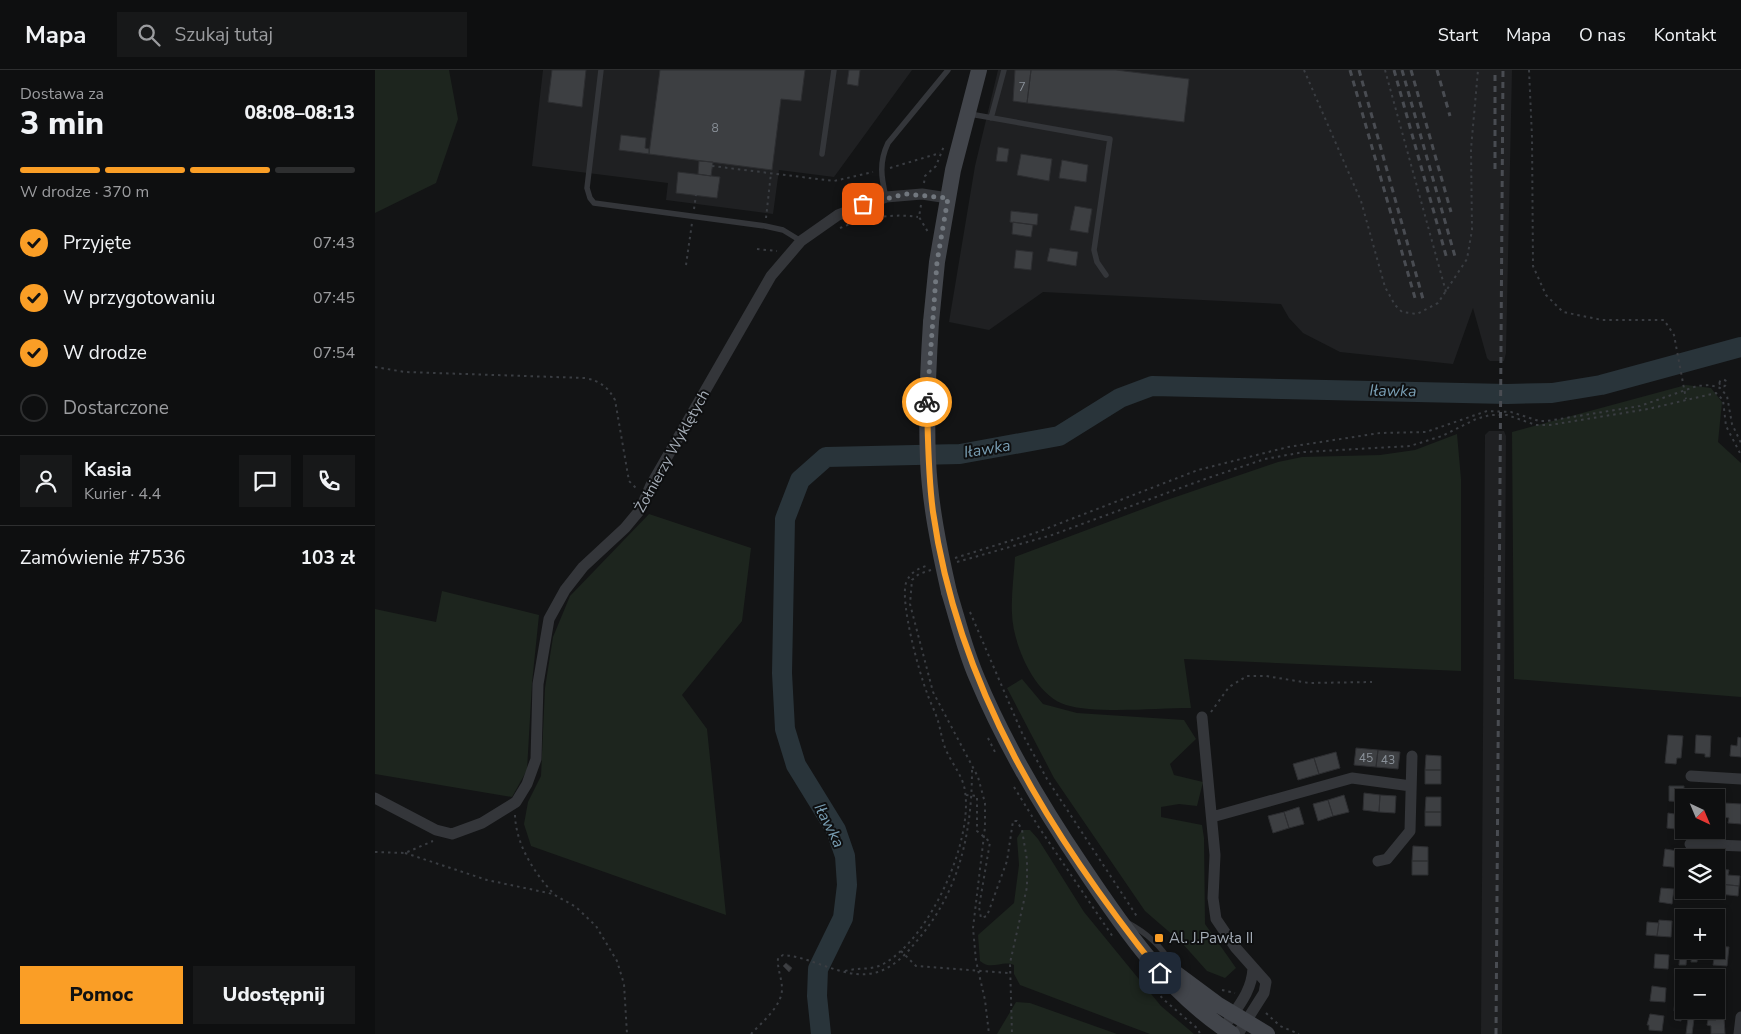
<!DOCTYPE html>
<html lang="pl">
<head>
<meta charset="utf-8">
<style>
  :root { --surface:#0e0f10; --page:#171819; --text:#f1f3f6; --muted:#9b9c9f; --line:#2e2f30; --accent:#fa9e26 }
  body { margin:0; font-family:"Nunito Sans",sans-serif; background:var(--page); color:var(--text); height:100vh; display:flex; flex-direction:column; font-size:19px; white-space:nowrap }
  * { box-sizing:border-box; margin:0 }
  p { font-size:16px; color:var(--muted) }
  .icon { flex:none; width:28px; height:28px; fill:none; stroke:currentColor; stroke-width:2; stroke-linecap:round; stroke-linejoin:round }
  .map { position:relative; flex:1; overflow:hidden }
  .sheet { display:flex; flex-direction:column; background:var(--surface); width:375px }
  .sheet>* { flex:none }
  .needle { width:32px; rotate:136deg }
  .tools { position:absolute; left:1300px; top:719px; display:grid; gap:10px }
  .tools a { display:grid; place-items:center; width:50px; height:50px; border-radius:0px; background:var(--surface); box-shadow:0 2px 8px #0003,0 0 0 1px var(--line); font-size:25px }
  .pin { position:absolute; display:grid; place-items:center; width:42px; height:42px; color:#fff; margin:-21px; border-radius:10px; box-shadow:0 2px 8px #0006 }
  .courier { position:absolute; display:grid; place-items:center; width:50px; height:50px; margin:-25px; border:4px solid #fa9e26; border-radius:50%; background:#fff; color:#222; box-shadow:0 1px 6px #0007 }
  .headline em { font-style:normal; font-weight:800 }
  .headline div { display:flex; flex-direction:column-reverse }
  .headline { display:flex; align-items:center; justify-content:space-between; height:85px; padding:0 20px }
  h1 { font-size:32px; font-weight:800; line-height:38px }
  .bar { display:grid; grid-template-columns:repeat(4,1fr); gap:8px 5px; align-content:center; height:60px; padding:0 20px }
  .bar i { height:6px; border-radius:4px; background:var(--line) }
  .bar .current { background:var(--accent) }
  .bar p { grid-column:span 4 }
  .line { display:flex; align-items:center; gap:12px; padding:0 20px; border-top:1px solid var(--line) }
  .line div { flex:1 }
  .round { display:grid; place-items:center; flex:none; width:52px; height:52px; border-radius:0px; background:var(--page) }
  ol { padding:0 20px; list-style:none }
  li { display:flex; align-items:center; gap:15px; height:55px }
  li p { margin-inline-start:auto }
  li .icon { padding:5px; border-radius:50%; background:var(--accent); color:#111; stroke-width:4 }
  li:last-child { color:var(--muted) }
  li i { width:28px; height:28px; border:2px solid var(--line); border-radius:50% }
  .action { display:flex; gap:10px; margin-top:auto; padding:10px 20px }
  .action a { flex:1; height:58px; border-radius:0px; background:var(--accent); color:#111; font-size:20px; font-weight:800; line-height:58px; text-align:center }
  .action a+a { background:var(--page); color:var(--text) }
  header { display:flex; align-items:center; gap:30px; box-sizing:border-box; height:70px; padding:0 25px; background:var(--surface); border-bottom:1px solid var(--line) }
  header strong { font-size:24px }
  nav { display:flex; gap:28px; margin-inline-start:auto; font-size:18px }
  .search { width:350px; height:45px; background:var(--page); display:flex; align-items:center; gap:12px; box-sizing:border-box; padding:0 18px; border-radius:0px; color:var(--muted); font-size:19px }
  main { display:flex; flex:1; min-height:0 }
  .map>svg:first-child { display:block }
  .built { fill:#1f2022 }
  .green { fill:#1d251e }
  .lines { fill:none; stroke-linecap:round; stroke-linejoin:round }
  .river { stroke:#29343a; stroke-width:20 }
  .building { fill:#3d3f42; stroke:#2d2e31 }
  .path { stroke:#3a3d42; stroke-width:2; stroke-dasharray:2.5 4; stroke-linecap:butt }
  .service { stroke:#34363a; stroke-width:5.5 }
  .minor { stroke:#34363a; stroke-width:11 }
  .secondary { stroke:#42454b; stroke-width:16 }
  .rail { stroke:#494c52; stroke-width:3; stroke-dasharray:6 5; stroke-linecap:butt }
  .secondary-bridge { stroke:#42454b; stroke-width:16 }
  .done { stroke:#71777e; stroke-width:5; stroke-dasharray:0 9 }
  .route { stroke:#fa9e26; stroke-width:6 }
  .poi-dot { fill:#fa9e26; stroke:#0e0f10; stroke-width:2 }
  .labels { text-anchor:middle; stroke-width:4; stroke-linejoin:round; paint-order:stroke }
  .number-label { font-size:12px; fill:#8a9199 }
  .street-label { font-size:15px; fill:#a4acb6; stroke:#0e0f10 }
  .poi-label { font-size:15px; fill:#a4acb6; stroke:#0e0f10; text-anchor:start }
  .water-label { font-size:16px; font-style:italic; fill:#799eb3; stroke:#0e0f10 }
</style>
</head>
<body>
<header>
<strong>Mapa</strong>
<div class="search"><svg class="icon" aria-label="search" viewBox="0 0 24 24"><circle cx="10" cy="10" r="6"/><path d="M15 15l6 6"/></svg>Szukaj tutaj</div>
<nav><a>Start</a><a>Mapa</a><a>O nas</a><a>Kontakt</a></nav>
</header>
<main>
<section class="sheet">
<div class="headline"><div><h1>3 min</h1><p>Dostawa za</p></div><em>08:08–08:13</em></div>
<div class="bar"><i class="current"></i><i class="current"></i><i class="current"></i><i></i><p>W drodze · 370 m</p></div>
<ol>
<li><svg class="icon" aria-label="check" viewBox="0 0 24 24"><path d="M5 12l5 5 9-10"/></svg>Przyjęte<p>07:43</p></li>
<li><svg class="icon" aria-label="check" viewBox="0 0 24 24"><path d="M5 12l5 5 9-10"/></svg>W przygotowaniu<p>07:45</p></li>
<li><svg class="icon" aria-label="check" viewBox="0 0 24 24"><path d="M5 12l5 5 9-10"/></svg>W drodze<p>07:54</p></li>
<li><i></i>Dostarczone</li>
</ol>
<div class="line" style="height:90px"><a class="round"><svg class="icon" aria-label="person" viewBox="0 0 24 24"><circle cx="12" cy="8" r="4"/><path d="M4 21q1-7 8-7t8 7"/></svg></a><div><b>Kasia</b><p>Kurier · 4.4</p></div><a class="round"><svg class="icon" aria-label="chat" viewBox="0 0 24 24"><path d="M4 5h16v11H9l-5 4z"/></svg></a><a class="round"><svg class="icon" aria-label="phone" viewBox="0 0 24 24"><path d="M5 4h4l2 5-3 2q2 4 5 5l2-3 5 2v4C11 20 4 13 5 4z"/></svg></a></div>
<div class="line" style="height:65px"><div>Zamówienie #7536</div><b>103 zł</b></div>
<div class="action"><a>Pomoc</a><a>Udostępnij</a></div>
</section>
<div class="map">
<svg width="1366" height="964" viewBox="0 0 1366 964">
  <rect width="100%" height="100%" fill="#131415"/>
  <path class="built" d="M168,0H537L459,107L404,100L398,144L291,130L293,113L157,96Z
    M623,0H1137L1131,283L1129,291H1115L1112,288L1098,238L1078,294L965,282L928,263L914,248L906,234L668,222L614,260L574,252L600,96Z
    M1114,361H1129L1131,366L1127,964H1106L1110,365Z"/>
  <path class="green" d="M0,0H74L83,49L61,113L0,143Z
    M1311,315L1336,318L1347,332L1343,372L1366,393V627L1139,609L1137,362Z
    M1082,364L1086,409V601L809,589L816,638C782,638 721,644 691,635C659,625 638,574 637,544C636,525 639,505 640,487L789,431L903,392L927,387L1005,385L1040,380Z
    M274,444L376,478L367,551L307,625L332,659L351,845L156,776L149,754L153,732L166,706L170,618L178,567L195,526Z
    M67,521L164,545L157,613L152,700L137,727L0,704V539L61,552Z
    M647,609L668,634L702,643L809,650L821,669L795,694L799,705L828,712L822,736L804,734L786,737V747L827,755L829,768L830,854L861,898L850,908L832,901L807,873L770,841L679,708L632,618Z
    M647,760H655L663,769L709,842L786,936L819,964H775L645,915L639,904V895C627,890 616,901 605,891L603,865L639,833L644,795L642,768Z
    M641,932L655,933L742,964H622Z"/>
  <g class="lines">
    <path class="river" d="M446,964L442,926L443,899L468,848L472,815L470,786L461,760L421,695L410,659L407,603L410,449L425,410L451,387L585,384L684,366L745,328L777,316L1132,324L1177,323L1226,315L1366,277"/>
  </g>
  <path class="building" d="M177,0H211L207,37L173,32Z
    M285,0H430L426,31L406,29L397,100L274,84Z
    M474,0H485L483,16L472,14Z
    M640,0H656L652,33L638,31Z
    M656,0H741L814,9L809,52L652,33Z
    M246,65L271,68L270,78L274,79V84L244,80Z
    M623,77L634,79L632,92L621,91Z
    M646,84L677,89L674,111L642,105Z
    M687,90L713,95L711,112L684,108Z
    M324,91L338,92L336,106L323,104Z
    M303,102L345,107L342,128L301,123Z
    M700,136L717,139L713,163L695,160Z
    M636,141L663,144L662,155L635,152Z
    M638,152L658,155L656,167L637,164Z
    M675,178L703,182L701,196L672,191Z
    M641,180L658,182L656,200L639,198Z
    M1293,665L1308,666L1306,688H1302L1301,694L1290,693Z
    M1321,665L1336,666L1335,687H1330V684L1320,683Z
    M1363,667L1366,668V687L1355,686L1356,675L1362,676Z
    M981,678L1003,680L1001,697L979,695Z
    M1003,680L1025,682L1023,699L1001,697Z
    M961,682L965,698L944,704L939,688Z
    M1051,685L1066,686V700H1050Z
    M939,688L944,704L923,710L918,694Z
    M1050,700H1066V714H1050Z
    M1294,716H1309V732L1294,731Z
    M989,723L1005,725L1004,742L988,740Z
    M969,725L974,742L958,746L953,730Z
    M1005,725L1021,726L1020,743L1004,742Z
    M1051,727H1066V742H1050Z
    M953,730L958,746L943,751L938,734Z
    M1350,733L1366,734V754L1353,753L1354,748L1349,747Z
    M924,737L929,754L914,758L909,742Z
    M909,742L914,758L898,763L893,746Z
    M1050,742H1066V756H1050Z
    M1293,743L1306,745L1305,751L1309,752L1308,760L1292,758Z
    M1038,776L1053,777V791H1037Z
    M1290,779L1303,781L1302,789H1307L1306,798L1288,796Z
    M1037,791H1053V805H1037Z
    M1347,799L1354,800L1353,805L1365,806L1364,816L1345,814Z
    M1345,814L1364,816L1363,826L1344,824Z
    M1286,818L1299,819L1297,834L1284,832Z
    M1284,850L1297,851L1296,867L1282,866Z
    M1272,852L1284,853L1282,866L1271,865Z
    M1341,876L1354,877L1352,896L1338,895Z
    M1317,880H1323L1322,892H1316Z
    M1280,884L1294,885L1293,899L1279,898Z
    M1305,884H1312L1311,895H1304Z
    M411,893L417,898L414,902L408,896Z
    M1277,916L1291,918L1290,932L1275,931Z
    M1300,930L1309,931L1307,942L1299,941Z
    M1300,943L1306,944V951L1300,950Z
    M1275,944L1289,946L1287,961L1274,960V955H1272Z
    M1341,946L1349,947L1350,964H1336V956L1332,955L1333,950H1341Z
    M1313,948L1319,949L1317,964H1311Z"/>
  <g class="lines">
    <path class="path" d="M929,0L986,131L1010,217L1020,235L1027,242L1042,244L1063,233L1092,189L1097,160L1096,79L1103,0
      M1010,0L1071,222
      M1154,0L1157,67L1158,196L1171,225L1188,242L1227,250H1289L1299,265L1311,329
      M337,96L459,111L498,102
      M515,98L565,83
      M549,113L550,106L561,96L569,76
      M546,135L544,147L553,162
      M319,139L321,125
      M391,148L396,103
      M465,158C489,148 517,143 543,147
      M382,179L402,181
      M311,195L317,153
      M0,297L30,302L210,308C225,311 233,317 240,330L254,411L263,420
      M1344.5 313a3.5 3.5 0 1 1 7 0a3.5 3.5 0 1 1-7 0Z
      M580,488L660,463L823,400L913,377L1005,363L1051,362L1112,341L1136,342L1164,351H1172L1265,336L1322,316L1335,315L1345,318L1352,326L1357,354L1366,373
      M582,492L677,465L830,409L890,389L929,382L1035,376L1067,366L1101,349L1115,345H1132L1161,355H1175L1273,339L1341,323L1348,330L1351,356L1366,385
      M556,500L544,504L537,510L535,534L558,622L603,707L610,733V757L598,858L601,891L610,930L614,964
      M595,542L647,663L672,709L763,848
      M836,642L854,617L872,606H891L934,613L997,612
      M613,668L620,682
      M639,717L663,756L738,867
      M591,725L602,726V761L615,772L604,837L606,848L612,846L632,791L638,751H642L647,760L652,790V817L635,893L637,964
      M140,745C141,774 158,801 177,822
      M0,782L30,783L58,771
      M30,783L112,810L178,824L201,837L221,856L242,891L249,914L252,964
      M526,881L541,896L634,903
      M470,901C484,897 497,901 510,893C555,867 598,772 590,721C588,706 577,694 571,680C567,671 566,661 563,651C560,641 555,632 552,623C544,602 525,533 531,513C535,502 544,498 554,495
      M769,906L788,929L823,959L825,964
      M847,920L860,923
      M891,943L905,956L924,964
      M376,964C387,952 407,936 407,919C407,908 402,899 403,888L408,885C437,887 465,907 493,904C513,902 528,888 540,873C584,823 597,764 597,699"/>
    <path class="service" d="M226,0L212,118L215,128L219,133L390,156L408,160L426,171
      M595,44L735,69L719,180L722,192L731,205
      M616,48L629,0
      M447,84L459,0
      M511,127C506,107 504,92 513,73L573,0
      M753,853C770,862 786,876 796,893"/>
    <path class="minor" d="M827,647L840,785L838,828L841,849L860,877L891,912L889,923L863,964
      M1316,706L1366,709
      M0,728L61,760L77,764L107,753L141,732L152,714L161,689L163,614L174,549L190,520L208,497L250,458L265,440L276,415L396,206L426,171L463,145L511,127L547,124L573,128
      M837,747L977,708L1036,716
      M1315,774L1366,776
      M1003,791L1012,789L1035,761L1037,686
      M854,950C866,933 877,919 878,898
      M1364,964L1366,947"/>
    <path class="secondary" d="M556,252L562,192L578,100L604,0
      M574,522C583,551 590,581 602,608C630,675 667,737 707,796C749,859 792,922 857,964
      M784,891L842,934L892,964"/>
    <path class="rail" d="M975,0L1040,228
      M984,0L1048,229
      M1019,0L1072,189
      M1027,0L1081,190
      M1036,0L1076,142
      M1062,0L1075,46
      M1120,99V0
      M1121,964L1128,0"/>
    <path class="secondary-bridge" d="M556,252C553,298 551,343 553,390C555,434 564,478 574,522"/>
  </g>
  <g class="lines">
    <path class="done" d="M488,134L531,124L573,128L562,192L552,332"/>
    <path class="route" d="M552,332C553,369 553,405 558,442C583,618 676,767 785,903"/>
  </g>
  <rect class="poi-dot" x="779" y="863" width="10" height="10" rx="2.5"/>
  <g class="labels">
    <g class="number-label">
      <text x="647" y="21">7</text>
      <text x="340" y="62">8</text>
      <text x="991" y="692">45</text>
      <text x="1013" y="694">43</text>
    </g>
    <g class="street-label">
      <text transform="translate(297 381) rotate(-61)" y="5">Żołnierzy Wyklętych</text>
    </g>
    <g class="poi-label">
      <text x="794" y="873">Al. J.Pawła II</text>
    </g>
    <g class="water-label">
      <text transform="translate(1018 320) rotate(1)" y="6">Iławka</text>
      <text transform="translate(612 378) rotate(-9)" y="6">Iławka</text>
      <text transform="translate(455 755) rotate(63)" y="6">Iławka</text>
    </g>
  </g>
</svg>
<div class="tools">
<a><svg class="needle" viewBox="-14 -14 28 28"><path d="M0-13l5 13h-10z" fill="#e53935"/><path d="M0 13l5-13h-10z" fill="#9b9c9f"/></svg></a>
<a><svg class="icon" aria-label="layers" viewBox="0 0 24 24"><path d="M12 4l9 5-9 5-9-5zM3 14l9 5 9-5"/></svg></a>
<a>+</a>
<a>−</a>
</div>
<div class="pin" style="left:488px;top:134px;background:#ea580c"><svg class="icon" aria-label="bag" viewBox="0 0 24 24"><path d="M5 8h14l-1 12H6zM9 8a3 3 0 0 1 6 0"/></svg></div>
<div class="pin" style="left:785px;top:903px;background:#1f2937"><svg class="icon" aria-label="home" viewBox="0 0 24 24"><path d="M3 11l9-7 9 7M6 9v11h12V9"/></svg></div>
<div class="courier" style="left:552px;top:332px"><svg class="icon" aria-label="bike" viewBox="0 0 24 24"><circle cx="6" cy="16" r="4"/><circle cx="18" cy="16" r="4"/><path d="M6 16l4-8h5l3 8M10 8l3 8H6M13 5h3"/></svg></div>
</div>
</main>
</body>
</html>
